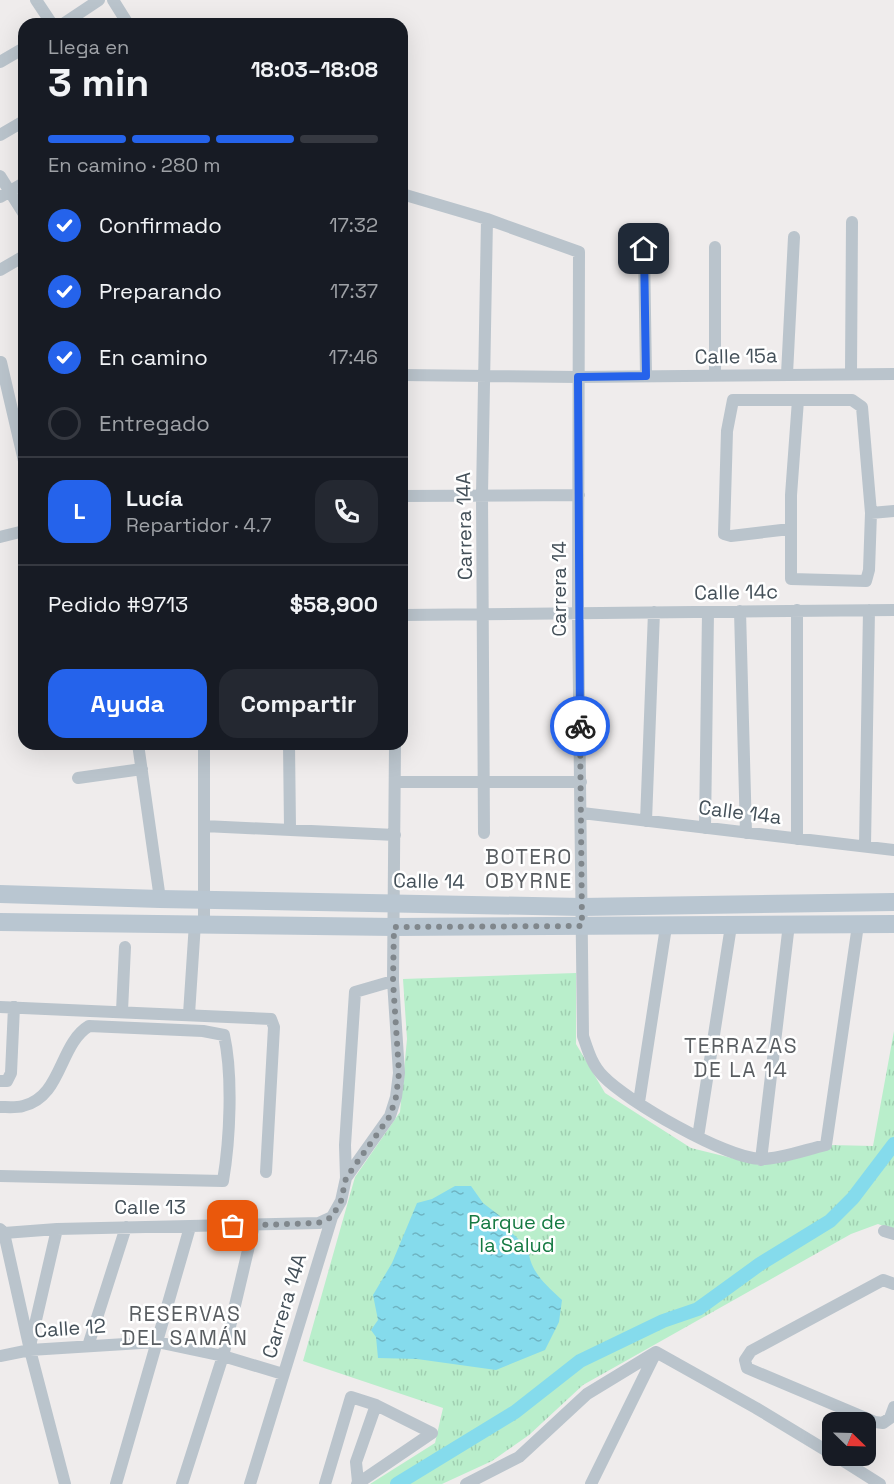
<!DOCTYPE html>
<html lang="es">
<head>
<meta charset="utf-8">
<style>
  :root { --surface:#171b24; --page:#242831; --text:#f1f3f6; --muted:#9ea1a6; --line:#363941; --accent:#2563eb }
  body { margin:0; font-family:"Space Grotesk",sans-serif; background:var(--page); color:var(--text); height:100vh; display:flex; flex-direction:column; font-size:22px; white-space:nowrap }
  * { box-sizing:border-box; margin:0 }
  p { font-size:20px; color:var(--muted) }
  .icon { flex:none; width:33px; height:33px; fill:none; stroke:currentColor; stroke-width:2; stroke-linecap:round; stroke-linejoin:round }
  .map { position:relative; flex:1; overflow:hidden }
  .details { position:absolute; left:18px; top:18px; width:390px; height:732px; display:flex; flex-direction:column; background:var(--surface); border-radius:18px; box-shadow:0 6px 24px #0002 }
  .details>* { flex:none }
  .needle { width:39px; rotate:113deg }
  .controls { position:absolute; left:822px; top:1412px; display:grid; gap:12px }
  .controls a { display:grid; place-items:center; width:54px; height:54px; border-radius:12px; background:var(--surface); box-shadow:0 6px 24px #0002; font-size:30px }
  .pin { position:absolute; display:grid; place-items:center; width:51px; height:51px; color:#fff; margin:-26px; border-radius:12px; box-shadow:0 3px 9px #0006 }
  .courier { position:absolute; display:grid; place-items:center; width:60px; height:60px; margin:-30px; border:4px solid #2563eb; border-radius:50%; background:#fff; color:#222; box-shadow:0 2px 8px #0007 }
  .head em { font-style:normal; font-weight:700 }
  .head div { display:flex; flex-direction:column-reverse }
  .head { display:flex; align-items:center; justify-content:space-between; height:102px; padding:0 30px }
  h1 { font-size:39px; font-weight:700; line-height:45px }
  .bar { display:grid; grid-template-columns:repeat(4,1fr); gap:9px 6px; align-content:center; height:72px; padding:0 30px }
  .bar i { height:8px; border-radius:4px; background:var(--line) }
  .bar .current { background:var(--accent) }
  .bar p { grid-column:span 4 }
  .line { display:flex; align-items:center; gap:15px; padding:0 30px; border-top:2px solid var(--line) }
  .line div { flex:1 }
  .round { display:grid; place-items:center; flex:none; width:63px; height:63px; border-radius:18px; background:var(--page) }
  ol { padding:0 30px; list-style:none }
  li { display:flex; align-items:center; gap:18px; height:66px }
  li p { margin-inline-start:auto }
  li .icon { padding:6px; border-radius:50%; background:var(--accent); color:#fff; stroke-width:4 }
  li:last-child { color:var(--muted) }
  li i { width:33px; height:33px; border:3px solid var(--line); border-radius:50% }
  .action { display:flex; gap:12px; margin-top:auto; padding:12px 30px }
  .action a { flex:1; height:69px; border-radius:18px; background:var(--accent); color:#fff; font-size:24px; font-weight:700; line-height:69px; text-align:center }
  .action a+a { background:var(--page); color:var(--text) }
  .map>svg:first-child { display:block }
  .park { fill:url(#park-tufts) }
  .water { fill:url(#water-ripples) }
  .lines { fill:none; stroke-linecap:round; stroke-linejoin:round }
  .canal { stroke:#85dbec; stroke-width:14 }
  .minor { stroke:#bac4cc; stroke-width:12 }
  .secondary { stroke:#b9c6d1; stroke-width:18 }
  .done { stroke:#80878c; stroke-width:6; stroke-dasharray:0 10.8 }
  .route { stroke:#2563eb; stroke-width:8 }
  .labels { text-anchor:middle; stroke-width:5; stroke-linejoin:round; paint-order:stroke }
  .street-label { font-size:20px; fill:#445059; stroke:#fff }
  .park-label { font-size:20px; fill:#167a43; stroke:#fff }
  .neighbourhood-label { font-size:21px; letter-spacing:1.5px; fill:#595d61; stroke:#fff }
</style>
</head>
<body>
<div class="map">
<svg width="894" height="1484" viewBox="0 0 894 1484">
  <defs>
    <pattern id="park-tufts" width="24" height="20" patternUnits="userSpaceOnUse" patternTransform="scale(1.5)"><rect width="24" height="20" fill="#b9eecb"/><path d="M3 7l-1-3M5 7V3M7 7l1-3M15 17l-1-3M17 17v-4M19 17l1-3" fill="none" stroke="#a0ceb1"/></pattern>
    <pattern id="water-ripples" width="26" height="14" patternUnits="userSpaceOnUse" patternTransform="scale(1.5)"><rect width="26" height="14" fill="#85dbec"/><path d="M2 4q2-2 4 0t4 0M15 11q2-2 4 0t4 0" fill="none" stroke="#6eb4c2"/></pattern>
  </defs>
  <rect width="100%" height="100%" fill="#efecec"/>
  <path class="park" d="M576,973V1044L605,1093L691,1148L760,1165L831,1145L873,1146L894,1031V1230L878,1224L851,1234L583,1385L529,1435L492,1461L442,1484H370L435,1443L443,1408L303,1361L355,1177L400,1112L407,1039L403,979Z"/>
  <path class="water" d="M455,1186H471L483,1203L500,1216L501,1223L528,1248C530,1272 545,1284 562,1300L559,1322L545,1350L496,1370L417,1359L378,1358L376,1337L371,1330L378,1320L373,1295L392,1263L417,1203L432,1199Z"/>
  <g class="lines">
    <path class="canal" d="M397,1484L515,1412L580,1361L663,1321L698,1309L760,1264L830,1221L853,1198L894,1144"/>
    <path class="minor" d="M36,0L52,24
      M113,0L128,24
      M63,24L99,0
      M0,62L24,48
      M0,135L24,121
      M0,176L24,214
      M402,194L487,219L579,252L578,612L583,1036C588,1051 592,1065 603,1076C628,1102 724,1157 760,1159C777,1160 808,1149 826,1145L858,925
      M0,197L24,183
      M644,250L646,376
      M0,270L24,256
      M1,362L24,461
      M851,373L852,222
      M787,374L794,237
      M402,375L578,377L894,374
      M715,375V247
      M798,400L791,495V579L866,581L869,570L871,513
      M402,496L579,495
      M790,529L731,536L724,534L727,431L733,400H852L862,407L871,513L894,511
      M0,537L24,531
      M740,611L746,833
      M402,615L894,610
      M138,744L160,899
      M204,744V923
      M289,744L290,828
      M78,778L142,769
      M395,782H581
      M582,813L894,850
      M646,821L654,612
      M204,826L395,835
      M705,828L708,612
      M484,833L482,495L487,219
      M797,839V610
      M865,846L869,610
      M0,1007L271,1019L274,1027L266,1172
      M122,1011L125,947
      M189,1014L195,923
      M0,1081H7L11,1073L14,1007
      M639,1102L666,927
      M0,1107C7,1107 16,1108 23,1106C62,1097 59,1044 89,1026L203,1031L224,1035C233,1075 230,1140 223,1181L0,1176
      M698,1137L731,926
      M761,1160L789,924
      M346,1178L345,1145L355,992L393,981
      M0,1229L4,1233L30,1350L65,1484
      M884,1231L894,1234
      M4,1233L57,1229L319,1223L332,1217
      M894,1284L883,1280L751,1351L745,1360L747,1368L875,1422L883,1423L890,1418L894,1407
      M30,1346L57,1229
      M88,1346L126,1227
      M656,1352L756,1408L832,1454
      M0,1356L30,1350L157,1342L223,1356L283,1374
      M834,1455L880,1484
      M358,1482L356,1462L376,1405
      M116,1484L190,1227
      M182,1484L223,1356L254,1225
      M250,1484L332,1217L341,1201L346,1178L390,1116L396,1097L399,1073L393,981L395,744
      M325,1484L351,1397L376,1405L432,1433L357,1484
      M466,1484L519,1457L587,1394L656,1352
      M591,1484L655,1354"/>
    <path class="secondary" d="M0,894L160,899L582,907L894,902
      M0,922L395,927L894,924"/>
  </g>
  <g class="lines">
    <path class="done" d="M233,1226L318,1223L332,1217L341,1201L346,1178L390,1116L396,1097L399,1073L393,981L394,927L582,926L580,726"/>
    <path class="route" d="M580,726L578,377L646,376L644,249"/>
  </g>
  <g class="labels">
    <g class="street-label">
      <text transform="translate(736 356) rotate(-1)" y="7">Calle 15a</text>
      <text transform="translate(464 526) rotate(-91)" y="7">Carrera 14A</text>
      <text transform="translate(559 589) rotate(-90)" y="7">Carrera 14</text>
      <text transform="translate(736 592) rotate(-1)" y="7">Calle 14c</text>
      <text transform="translate(740 812) rotate(7)" y="7">Calle 14a</text>
      <text transform="translate(429 881) rotate(1)" y="7">Calle 14</text>
      <text x="150" y="1214">Calle 13</text>
      <text transform="translate(284 1306) rotate(-73)" y="7">Carrera 14A</text>
      <text transform="translate(70 1328) rotate(-4)" y="7">Calle 12</text>
    </g>
    <g class="park-label">
      <text x="517" y="1229">Parque de<tspan x="517" dy="23">la Salud</tspan></text>
    </g>
    <g class="neighbourhood-label">
      <text x="529" y="864">BOTERO<tspan x="529" dy="24">OBYRNE</tspan></text>
      <text x="741" y="1053">TERRAZAS<tspan x="741" dy="24">DE LA 14</tspan></text>
      <text x="185" y="1321">RESERVAS<tspan x="185" dy="24">DEL SAMÁN</tspan></text>
    </g>
  </g>
</svg>
<div class="controls">
<a><svg class="needle" viewBox="-14 -14 28 28"><path d="M0-13l5 13h-10z" fill="#e53935"/><path d="M0 13l5-13h-10z" fill="#9ea1a6"/></svg></a>
</div>
<div class="pin" style="left:233px;top:1226px;background:#ea580c"><svg class="icon" aria-label="bag" viewBox="0 0 24 24"><path d="M5 8h14l-1 12H6zM9 8a3 3 0 0 1 6 0"/></svg></div>
<div class="pin" style="left:644px;top:249px;background:#1f2937"><svg class="icon" aria-label="home" viewBox="0 0 24 24"><path d="M3 11l9-7 9 7M6 9v11h12V9"/></svg></div>
<div class="courier" style="left:580px;top:726px"><svg class="icon" aria-label="bike" viewBox="0 0 24 24"><circle cx="6" cy="16" r="4"/><circle cx="18" cy="16" r="4"/><path d="M6 16l4-8h5l3 8M10 8l3 8H6M13 5h3"/></svg></div>
<section class="details">
<div class="head"><div><h1>3 min</h1><p>Llega en</p></div><em>18:03–18:08</em></div>
<div class="bar"><i class="current"></i><i class="current"></i><i class="current"></i><i></i><p>En camino · 280 m</p></div>
<ol>
<li><svg class="icon" aria-label="check" viewBox="0 0 24 24"><path d="M5 12l5 5 9-10"/></svg>Confirmado<p>17:32</p></li>
<li><svg class="icon" aria-label="check" viewBox="0 0 24 24"><path d="M5 12l5 5 9-10"/></svg>Preparando<p>17:37</p></li>
<li><svg class="icon" aria-label="check" viewBox="0 0 24 24"><path d="M5 12l5 5 9-10"/></svg>En camino<p>17:46</p></li>
<li><i></i>Entregado</li>
</ol>
<div class="line" style="height:108px"><b class="round" style="background:var(--accent);color:#fff">L</b><div><b>Lucía</b><p>Repartidor · 4.7</p></div><a class="round"><svg class="icon" aria-label="phone" viewBox="0 0 24 24"><path d="M5 4h4l2 5-3 2q2 4 5 5l2-3 5 2v4C11 20 4 13 5 4z"/></svg></a></div>
<div class="line" style="height:78px"><div>Pedido #9713</div><b>$58,900</b></div>
<div class="action"><a>Ayuda</a><a>Compartir</a></div>
</section>
</div>
</body>
</html>
